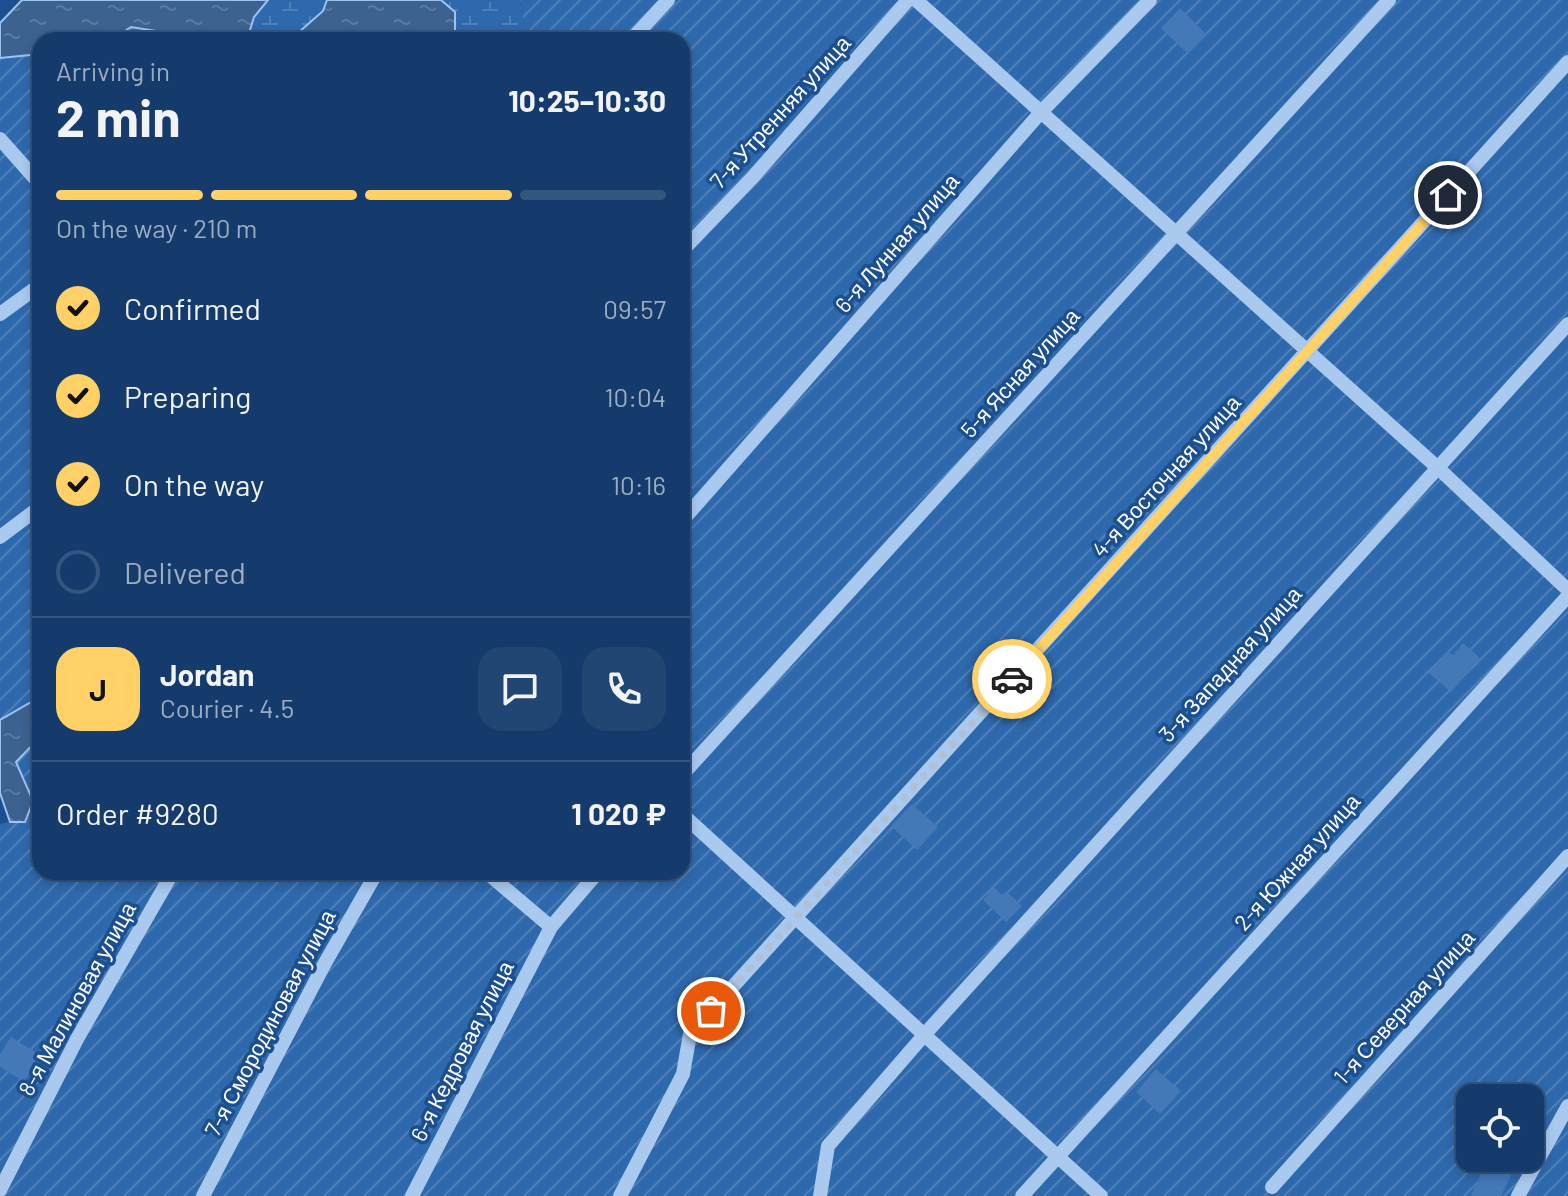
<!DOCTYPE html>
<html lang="en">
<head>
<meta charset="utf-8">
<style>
  :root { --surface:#143b6b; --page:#214673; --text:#f1f3f6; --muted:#9dadc1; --line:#33557e; --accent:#ffd166 }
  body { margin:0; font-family:Barlow,sans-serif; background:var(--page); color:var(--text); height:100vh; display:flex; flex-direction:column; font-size:30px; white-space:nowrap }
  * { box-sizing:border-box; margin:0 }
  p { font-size:26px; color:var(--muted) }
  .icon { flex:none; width:44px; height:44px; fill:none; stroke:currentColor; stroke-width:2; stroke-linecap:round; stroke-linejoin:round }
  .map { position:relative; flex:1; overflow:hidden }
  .side { position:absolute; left:32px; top:32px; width:658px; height:848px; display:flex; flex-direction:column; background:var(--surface); border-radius:24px; box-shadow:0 4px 12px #0003,0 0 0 2px var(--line) }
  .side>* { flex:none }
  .controls { position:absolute; left:1456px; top:1084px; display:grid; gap:16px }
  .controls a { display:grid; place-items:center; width:88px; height:88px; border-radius:16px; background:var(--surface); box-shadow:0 4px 12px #0003,0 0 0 2px var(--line); font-size:40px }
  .pin { position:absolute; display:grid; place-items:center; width:68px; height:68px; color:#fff; margin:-34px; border:4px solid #fff; border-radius:50%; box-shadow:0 2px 8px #0007 }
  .courier { position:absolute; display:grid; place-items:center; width:80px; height:80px; margin:-40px; border:6px solid #ffd166; border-radius:50%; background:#fff; color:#222; box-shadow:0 2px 10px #0007 }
  .headline em { font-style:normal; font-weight:700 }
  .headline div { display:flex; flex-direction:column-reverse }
  .headline { display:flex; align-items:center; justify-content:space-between; height:136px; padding:0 24px }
  h1 { font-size:52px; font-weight:700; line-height:60px }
  .bar { display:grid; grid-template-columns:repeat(4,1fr); gap:12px 8px; align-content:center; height:96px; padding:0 24px }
  .bar i { height:10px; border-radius:6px; background:var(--line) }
  .bar .on { background:var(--accent) }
  .bar p { grid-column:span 4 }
  .line { display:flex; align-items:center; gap:20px; padding:0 24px; border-top:2px solid var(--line) }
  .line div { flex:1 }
  .round { display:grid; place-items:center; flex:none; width:84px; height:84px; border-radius:24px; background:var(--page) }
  ol { padding:0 24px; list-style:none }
  li { display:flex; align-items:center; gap:24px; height:88px }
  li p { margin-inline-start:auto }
  li .icon { padding:8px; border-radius:50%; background:var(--accent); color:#111; stroke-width:4 }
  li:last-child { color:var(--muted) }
  li i { width:44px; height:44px; border:4px solid var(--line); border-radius:50% }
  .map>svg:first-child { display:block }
  .wetland { fill:url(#wetland-marsh) }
  .garden { fill:url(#garden-furrows); fill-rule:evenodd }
  .water { fill:url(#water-ripples); stroke:#9cc4f0; stroke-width:2 }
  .building { fill:#4478b7 }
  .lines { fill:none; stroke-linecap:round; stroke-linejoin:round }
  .minor { stroke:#a9c9ee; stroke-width:14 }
  .done { stroke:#afc1d8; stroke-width:8; stroke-dasharray:0 14.4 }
  .route { stroke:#ffd166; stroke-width:10 }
  .labels { text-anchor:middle; stroke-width:7; stroke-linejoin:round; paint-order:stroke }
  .street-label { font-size:22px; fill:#fff; stroke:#1b4f8f }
</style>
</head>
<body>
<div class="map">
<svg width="1568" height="1196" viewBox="0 0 1568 1196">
  <defs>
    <pattern id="wetland-marsh" width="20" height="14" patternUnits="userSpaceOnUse" patternTransform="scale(2)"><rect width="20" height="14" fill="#2e69ad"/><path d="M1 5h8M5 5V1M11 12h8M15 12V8" fill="none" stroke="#4d80b9"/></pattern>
    <pattern id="garden-furrows" width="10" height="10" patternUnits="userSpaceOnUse" patternTransform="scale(2)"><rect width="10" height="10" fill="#2e69ad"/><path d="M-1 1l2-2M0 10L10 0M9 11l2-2" fill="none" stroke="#4d80b9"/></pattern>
    <pattern id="water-ripples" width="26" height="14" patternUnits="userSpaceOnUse" patternTransform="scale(2)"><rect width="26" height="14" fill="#3c6290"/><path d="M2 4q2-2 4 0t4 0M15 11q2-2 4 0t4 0" fill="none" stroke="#597aa1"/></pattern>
  </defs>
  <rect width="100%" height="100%" fill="#1b4f8f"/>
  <path class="wetland" d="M268,0H327L323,11L290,40H247L254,17Z
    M441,0H520L526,40H455V12Z"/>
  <path class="garden" d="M520,0H1568V1196H0V824L10,822L0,793V58L40,54V872H682V40H526ZM1470,1098H1530V1158H1470Z
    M131,27L214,40H111Z"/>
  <path class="water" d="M22,0H268L254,17L247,40H214L131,27L111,40H40V54L0,58V23Z
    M327,0H441L455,12V40H392L382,32L370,40H290L323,11Z
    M40,697V737L16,762L33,801L25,822H10L0,793V720Z"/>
  <path class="building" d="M1180,8L1207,35L1188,54L1161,28Z
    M1463,643L1480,658L1451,692L1429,673L1448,651L1453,655Z
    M912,804L938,827L917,850L891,826Z
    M994,887L1002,895L1006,891L1022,906L1006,922L983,900Z
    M11,1037L40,1055L24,1082L0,1067V1054Z
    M1156,1069L1181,1091L1160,1114L1136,1092Z
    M1488,1158H1519L1501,1196H1471Z"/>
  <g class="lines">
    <path class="minor" d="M916,0L1438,468L1568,590
      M631,40L668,0
      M0,139L40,184
      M682,251L753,177L908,0
      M0,314L40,285
      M682,521L1042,111L1150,0
      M0,537L40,507
      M682,775L1389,0
      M682,814L1101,1196
      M486,872L551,927
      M1272,1187L1568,856
      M0,1190L77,1039L173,872
      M203,1196L325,963L377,872
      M412,1196L551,927L598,872
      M620,1196L683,1074L690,1034L1568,62
      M820,1196L828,1146L925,1034L1568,324
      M1022,1196L1568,596
      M1518,1196L1568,1106"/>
  </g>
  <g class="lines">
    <path class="done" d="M711,1011L1012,679"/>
    <path class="route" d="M1012,679L1448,195"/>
  </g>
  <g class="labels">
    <g class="street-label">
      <text transform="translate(780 112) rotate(-48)" y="8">7-я Утренняя улица</text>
      <text transform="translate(897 243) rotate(-49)" y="8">6-я Лунная улица</text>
      <text transform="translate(1020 373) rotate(-48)" y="8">5-я Ясная улица</text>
      <text transform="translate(1166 476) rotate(-48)" y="8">4-я Восточная улица</text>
      <text transform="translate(1230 664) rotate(-48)" y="8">3-я Западная улица</text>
      <text transform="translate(1297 862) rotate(-48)" y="8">2-я Южная улица</text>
      <text transform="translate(77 999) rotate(-61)" y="8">8-я Малиновая улица</text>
      <text transform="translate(1404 1007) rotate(-48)" y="8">1-я Северная улица</text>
      <text transform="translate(270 1023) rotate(-62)" y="8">7-я Смородиновая улица</text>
      <text transform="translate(462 1051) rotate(-63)" y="8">6-я Кедровая улица</text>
    </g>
  </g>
</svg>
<div class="controls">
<a><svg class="icon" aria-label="locate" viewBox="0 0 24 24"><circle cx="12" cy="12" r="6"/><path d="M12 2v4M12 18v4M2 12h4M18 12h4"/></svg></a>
</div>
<div class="pin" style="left:711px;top:1011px;background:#ea580c"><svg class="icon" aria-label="bag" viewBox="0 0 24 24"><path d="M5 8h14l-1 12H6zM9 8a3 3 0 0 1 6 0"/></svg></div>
<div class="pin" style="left:1448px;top:195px;background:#1f2937"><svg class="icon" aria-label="home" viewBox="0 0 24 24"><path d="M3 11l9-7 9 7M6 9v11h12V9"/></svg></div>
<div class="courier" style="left:1012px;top:679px"><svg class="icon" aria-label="car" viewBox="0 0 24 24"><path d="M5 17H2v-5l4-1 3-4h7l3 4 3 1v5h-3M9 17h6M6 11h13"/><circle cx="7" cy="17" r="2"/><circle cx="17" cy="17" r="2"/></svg></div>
<section class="side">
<div class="headline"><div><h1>2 min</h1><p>Arriving in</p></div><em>10:25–10:30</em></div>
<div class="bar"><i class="on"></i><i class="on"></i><i class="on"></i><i></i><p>On the way · 210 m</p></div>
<ol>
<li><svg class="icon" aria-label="check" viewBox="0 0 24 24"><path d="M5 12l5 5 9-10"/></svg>Confirmed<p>09:57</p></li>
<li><svg class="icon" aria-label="check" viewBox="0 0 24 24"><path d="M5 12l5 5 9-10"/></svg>Preparing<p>10:04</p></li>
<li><svg class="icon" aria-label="check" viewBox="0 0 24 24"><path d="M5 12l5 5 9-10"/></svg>On the way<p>10:16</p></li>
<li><i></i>Delivered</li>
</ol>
<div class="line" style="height:144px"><b class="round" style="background:var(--accent);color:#111">J</b><div><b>Jordan</b><p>Courier · 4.5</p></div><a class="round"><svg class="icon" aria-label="chat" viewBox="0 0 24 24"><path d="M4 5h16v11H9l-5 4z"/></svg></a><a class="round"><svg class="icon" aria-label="phone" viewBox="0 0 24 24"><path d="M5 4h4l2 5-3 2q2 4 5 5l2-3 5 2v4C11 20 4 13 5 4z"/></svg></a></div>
<div class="line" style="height:104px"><div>Order #9280</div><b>1 020 ₽</b></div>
</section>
</div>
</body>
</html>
